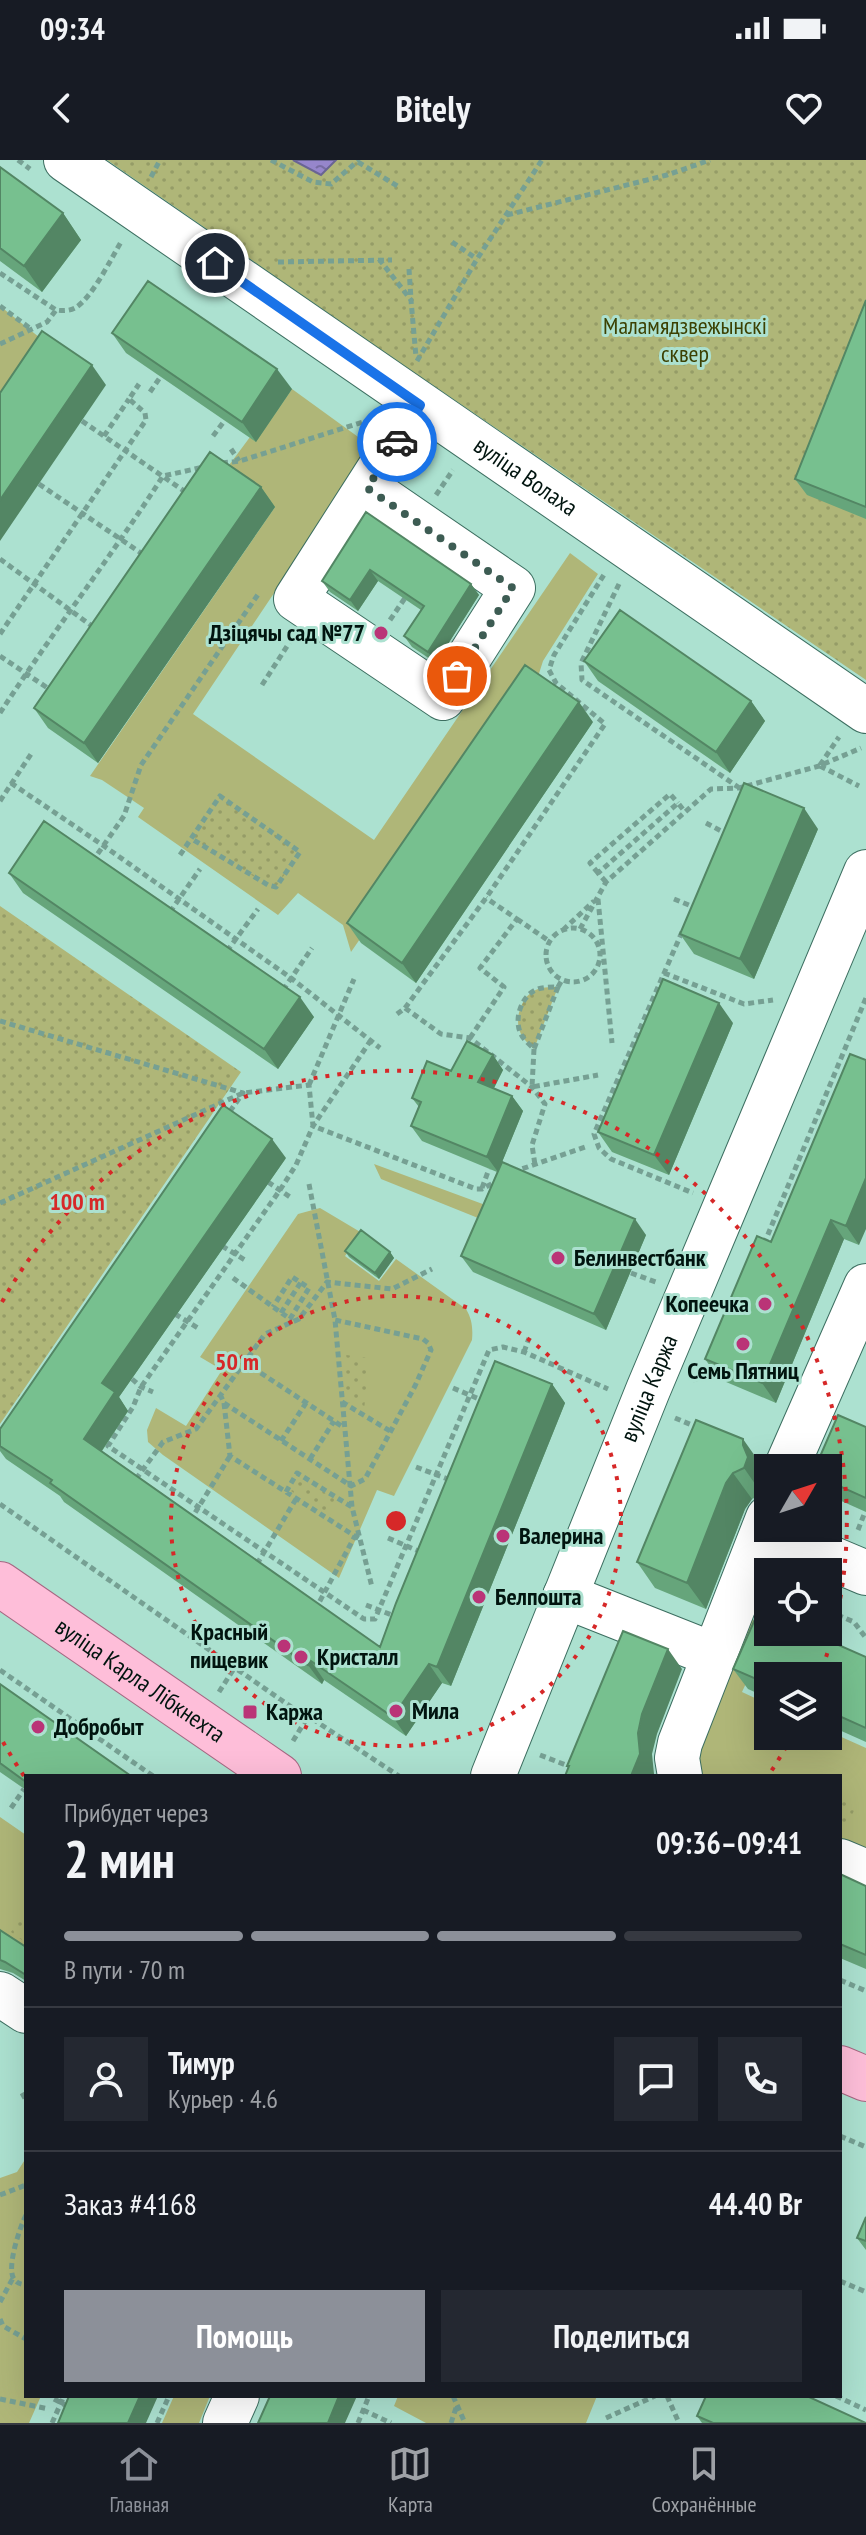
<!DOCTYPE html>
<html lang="ru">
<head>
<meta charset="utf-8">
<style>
  :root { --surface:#171b24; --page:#242831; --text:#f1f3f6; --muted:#9ea1a6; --line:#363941; --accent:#8c9099 }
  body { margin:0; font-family:"PT Sans Narrow",sans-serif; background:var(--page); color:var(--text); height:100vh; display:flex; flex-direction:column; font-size:30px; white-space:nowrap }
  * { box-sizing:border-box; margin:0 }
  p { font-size:26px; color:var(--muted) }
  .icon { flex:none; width:44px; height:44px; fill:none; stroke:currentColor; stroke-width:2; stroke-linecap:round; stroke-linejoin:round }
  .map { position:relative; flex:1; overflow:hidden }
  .sheet { position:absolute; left:24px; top:1614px; width:818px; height:624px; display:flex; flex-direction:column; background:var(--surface); border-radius:0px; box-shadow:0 8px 32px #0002 }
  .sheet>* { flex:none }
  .needle { width:52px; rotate:51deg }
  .buttons { position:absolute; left:754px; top:1294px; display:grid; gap:16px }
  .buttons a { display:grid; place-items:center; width:88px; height:88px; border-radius:0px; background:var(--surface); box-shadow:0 8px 32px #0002; font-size:40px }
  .pin { position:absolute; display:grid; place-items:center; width:68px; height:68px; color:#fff; margin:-34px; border:4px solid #fff; border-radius:50%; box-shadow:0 2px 8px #0007 }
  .courier { position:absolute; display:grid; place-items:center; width:80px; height:80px; margin:-40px; border:6px solid #1a73e8; border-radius:50%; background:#fff; color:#222; box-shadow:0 2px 10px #0007 }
  .headline em { font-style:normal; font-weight:800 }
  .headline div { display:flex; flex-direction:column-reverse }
  .headline { display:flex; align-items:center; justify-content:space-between; height:136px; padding:0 40px }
  h1 { font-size:52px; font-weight:800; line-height:60px }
  .bar { display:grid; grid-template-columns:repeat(4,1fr); gap:12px 8px; align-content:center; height:96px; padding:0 40px }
  .bar i { height:10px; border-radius:6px; background:var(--line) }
  .bar .active { background:var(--accent) }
  .bar p { grid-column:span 4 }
  .line { display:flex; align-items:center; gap:20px; padding:0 40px; border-top:2px solid var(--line) }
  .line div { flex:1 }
  .round { display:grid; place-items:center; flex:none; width:84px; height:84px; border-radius:0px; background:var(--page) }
  .action { display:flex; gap:16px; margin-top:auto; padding:16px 40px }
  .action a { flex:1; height:92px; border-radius:0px; background:var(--accent); color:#fff; font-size:32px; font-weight:800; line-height:92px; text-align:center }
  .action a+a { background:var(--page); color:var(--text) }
  .status { display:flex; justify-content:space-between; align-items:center; height:56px; padding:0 40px; background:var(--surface); direction:ltr }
  .status svg { height:22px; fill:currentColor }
  header { display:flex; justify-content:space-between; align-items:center; height:104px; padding:0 40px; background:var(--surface); font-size:36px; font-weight:800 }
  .tabs { display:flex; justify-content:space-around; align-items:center; height:112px; border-top:2px solid var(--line); background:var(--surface); font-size:22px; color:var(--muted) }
  .tabs a { display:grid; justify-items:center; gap:4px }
  .tabs .active { color:var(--accent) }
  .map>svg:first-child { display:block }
  .grass { fill:#afb678 }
  .park { fill:url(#park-dots) }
  .water { fill:url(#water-ripples); stroke:#696493; stroke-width:2 }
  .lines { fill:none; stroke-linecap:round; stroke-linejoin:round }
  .minor-casing { stroke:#3c6e60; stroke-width:46 }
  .major-casing { stroke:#a56782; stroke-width:46 }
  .path { stroke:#76a093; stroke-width:5; stroke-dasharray:6 4; stroke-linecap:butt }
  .minor { stroke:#fff; stroke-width:44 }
  .major { stroke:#febed9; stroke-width:44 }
  .wall { fill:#66a57b }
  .shaded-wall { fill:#538664 }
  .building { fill:#77c08f; stroke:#538664; stroke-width:2 }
  .done { stroke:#3d5c53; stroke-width:8; stroke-dasharray:0 14.4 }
  .route { stroke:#1a73e8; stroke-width:10 }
  .ring { fill:none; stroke:#d62828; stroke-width:4; stroke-dasharray:4 8 }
  .poi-dot { fill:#ba3477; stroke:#ace1d0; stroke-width:3 }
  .labels { text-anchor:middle; stroke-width:6; stroke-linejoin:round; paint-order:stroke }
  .park-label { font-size:24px; fill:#3c4102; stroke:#ace1d0 }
  .street-label { font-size:24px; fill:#01140f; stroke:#ace1d0 }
  .poi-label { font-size:24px; font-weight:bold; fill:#01140f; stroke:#ace1d0; text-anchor:start }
  .centre { fill:#d62828; stroke:#ace1d0; stroke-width:4 }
  .ring-label { font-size:24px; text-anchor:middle; font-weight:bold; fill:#d62828; stroke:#ace1d0; stroke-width:6; stroke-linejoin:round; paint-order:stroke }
</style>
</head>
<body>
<div class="status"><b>09:34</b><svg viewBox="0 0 49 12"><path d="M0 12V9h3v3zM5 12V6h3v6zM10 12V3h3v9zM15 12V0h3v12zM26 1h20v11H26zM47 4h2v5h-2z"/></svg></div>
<header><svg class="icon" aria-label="back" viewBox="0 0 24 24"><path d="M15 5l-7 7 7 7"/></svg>Bitely<svg class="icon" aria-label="heart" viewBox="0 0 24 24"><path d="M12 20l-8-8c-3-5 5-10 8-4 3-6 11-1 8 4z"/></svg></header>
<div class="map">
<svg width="866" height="2263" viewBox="0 0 866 2263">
  <defs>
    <pattern id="park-dots" width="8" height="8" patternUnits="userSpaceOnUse" patternTransform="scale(2)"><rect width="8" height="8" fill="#afb678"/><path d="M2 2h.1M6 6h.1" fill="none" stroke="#959c67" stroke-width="1.8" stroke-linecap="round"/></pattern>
    <pattern id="water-ripples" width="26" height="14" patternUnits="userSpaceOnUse" patternTransform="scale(2)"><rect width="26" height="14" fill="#9686cb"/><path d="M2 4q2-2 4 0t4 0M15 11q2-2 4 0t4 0" fill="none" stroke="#786ca3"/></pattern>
  </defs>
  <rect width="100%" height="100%" fill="#ace1d0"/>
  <path class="grass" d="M0,146L54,189L0,267Z
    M292,229L372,287L193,554L374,680L570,393L598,414L543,501L535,526L351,792L343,765L298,733L278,755L138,657L144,648L102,620L90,616L275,347L224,312L250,277L256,281Z
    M374,1004L499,1050L493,1064L381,1019Z
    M320,1048L362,1073L345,1096L379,1121L396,1099L466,1149C472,1159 473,1168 472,1180L394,1336L377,1330L339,1418L163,1295L148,1282L147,1270L156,1248L186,1266L222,1210L200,1197L298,1054Z
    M737,1453L768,1467V1472H770L742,1532L768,1544V1576H828V1571L866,1588V1709L840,1698V1616H686Z
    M0,1657L26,1675V1789L0,1773Z
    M26,1998V2236H41L29,2263H0V2018L17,2012Z
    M174,2236H210L199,2263H162Z
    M398,2236H597L586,2263H426L394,2246Z"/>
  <path class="park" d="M107,0H866V520L415,213Z
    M220,636L300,692L276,727L268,725L192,679Z
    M0,746L241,912L0,1264Z
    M558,827L534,889C530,885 523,879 521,874C513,859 522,834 538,829C544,827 552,827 558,827Z
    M346,1195L369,1198L364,1251L346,1241Z
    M300,1317L338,1341L330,1355L291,1331Z
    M840,1634L858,1641L847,1667L840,1664Z
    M26,1749V1783L11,1772Z"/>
  <path class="water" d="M293,0H336L321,15Z"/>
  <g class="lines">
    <g class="minor-casing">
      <g id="minor">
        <path id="s1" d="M66,0L866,551"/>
        <path d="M367,328L513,428L443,538L296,439L406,267L420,245"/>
        <path d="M786,1308L866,1126"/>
        <path d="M764,1370L866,1413"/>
        <path d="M565,1436L714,1495"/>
        <path id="s2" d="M493,1616L648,1230L866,712"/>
        <path d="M680,1616L677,1598L680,1583L768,1358"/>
        <path d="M840,1701L866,1712"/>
        <path d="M0,1834L26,1851"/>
        <path d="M225,2263L237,2236"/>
      </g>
    </g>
    <g class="major-casing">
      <g id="major">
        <path id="s3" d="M0,1424L279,1616"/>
        <path d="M840,1908L866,1919"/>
      </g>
    </g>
    <path class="path" d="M18,0L30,9
      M271,0L313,22L331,24L359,0
      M358,2L399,27
      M151,17L160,0
      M507,55L667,15L710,0
      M452,82L477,99
      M379,99L411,140L416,197
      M278,102L392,100
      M409,109L411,139
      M0,113L56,150C63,151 69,151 75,148C92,138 111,99 121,82
      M0,146L31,169
      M0,184L47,162L56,150
      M417,201L477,99L542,0
      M150,232L161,216
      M82,261L187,333
      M104,276L129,239
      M213,276L225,260
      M231,289L239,301
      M222,303L240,301L366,261
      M39,324L144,395
      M436,335L453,310
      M0,399L96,469
      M619,424L581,503L582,520L738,627
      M390,460L405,438
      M0,474L146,260L145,253L129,239L139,224
      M0,496L52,531
      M262,525L293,477
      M0,553C52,473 111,397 163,316L204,307
      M820,605L839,577
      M820,606L859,626
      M11,623L104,686L291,818L380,888
      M0,641L31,594
      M706,663L727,674
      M180,695L220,636L300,692L276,727L268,725L192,679
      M92,702L124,656L141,605L259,433
      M598,713L590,703L670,634L678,643
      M606,722L598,713L678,643L685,652
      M598,739L612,883
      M674,739L696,748
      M170,752L200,709
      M517,759L549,781
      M546 795a27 27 0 1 1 54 0a27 27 0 1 1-54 0Z
      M580,769L606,722L711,629L739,628L819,606L861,588
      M563,770L594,741
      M682,772L594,974L599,988L611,999L693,1033
      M227,791L258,749
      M664,813L744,844L773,840
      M558,827L534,889C530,885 523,879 521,874C513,859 522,834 538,829C544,827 552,827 558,827L562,820
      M283,830L312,788
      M405,848L441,874L470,878L532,927L545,944L532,985L535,1005
      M397,854L405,848L486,738L605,564L556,523L549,510L554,495L605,413
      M0,861L243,933L228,954
      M470,878L504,827L480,808L517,759L486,738
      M371,880L313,966L296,1005L280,1030L141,1227L133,1247L108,1286L364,1459H375L489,1190L503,1187L524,1192L608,1229
      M534,889L532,927L598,915
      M309,925L354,819
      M513,1012L585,987
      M268,1022L290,1037
      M309,1024L335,1160L352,1347L372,1427
      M482,1028L489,1009
      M0,1043L243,933L309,925L313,966L476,1029H482L497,1021
      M764,1084L866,838
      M222,1086L245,1100
      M631,1113L656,1122
      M233,1118L290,1159L309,1128L292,1117L273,1147
      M281,1153L301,1122
      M175,1154L198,1168
      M524,1192L529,1178
      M244,1202L343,1267
      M132,1219L141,1227L153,1232
      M693,1220L714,1213L717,1206
      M453,1228L486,1242
      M220,1234L224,1243L351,1326L365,1319L415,1226L431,1190L428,1183L423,1179L335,1160
      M342,1242L390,1271
      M224,1243L230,1296L361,1380
      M675,1258L699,1268
      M281,1281L306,1243
      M310,1299L334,1261
      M416,1307L453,1321
      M136,1319L163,1282L196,1269L265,1174L299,1159L327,1122L392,1129L432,1109
      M286,1332L297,1313L352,1347
      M0,1344L307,1558H311L399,1616
      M190,1361L230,1296
      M858,1370L865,1352
      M388,1378L423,1393
      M257,1404L296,1339
      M366,1445L397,1457
      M315,1450L355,1376
      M828,1451L854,1462L866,1478
      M0,1510L153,1616
      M219,1532L235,1507
      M293,1581L307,1558
      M540,1595L571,1607
      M11,1648L24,1629
      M840,1820L866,1831
      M22,1933L26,1940
      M840,1976L866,1987
      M0,2035L26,2025
      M26,2055C20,2067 6,2108 14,2119C18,2124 21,2124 26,2125
      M840,2121L866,2132
      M0,2142L13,2118
      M0,2159L3,2166L26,2179
      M453,2236L465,2263
      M667,2236L679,2263
      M836,2236L866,2250
      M0,2239L49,2249
      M54,2239L69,2247
      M363,2250L391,2263
      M606,2258L655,2236
      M52,2263L64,2236
      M157,2263L169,2236
      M358,2263L369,2236
      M451,2263L457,2245"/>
    <use href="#minor" class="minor"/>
    <use href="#major" class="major"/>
  </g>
  <path class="wall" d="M0,7L63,53L81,80L42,132L0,101Z
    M866,140V359L807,335L795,319Z
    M112,173L292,229L256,282L126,193Z
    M261,327L275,347L98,603L48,568L34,548Z
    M366,352L471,424L479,435L436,503L412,487L404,476L421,450L378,421L358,451L330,432L322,421Z
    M584,501L751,541L765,561L730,613L598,521Z
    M593,562L416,823L361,783L347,763Z
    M818,669L754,819L694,794L680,774Z
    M9,713L314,857L278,909L23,733Z
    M733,863L669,1015L612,992L598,972Z
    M850,894L859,1085L844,1079L776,1243L719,1219L705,1199L771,1082Z
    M493,895L503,910L494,928L512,936L523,951L502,1002L646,1075L606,1170L473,1112L461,1096L497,1012L422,981L411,966L419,947L412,938L451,911Z
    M286,998L119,1237L128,1251L102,1291L380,1487L552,1224L565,1243L451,1526L442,1523L406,1576L324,1520L322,1524L64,1342L60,1336L6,1299L0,1291V1269Z
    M345,1091L390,1092L394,1098L379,1119L349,1097Z
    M696,1260L762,1306L761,1312L766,1323L762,1334L752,1339L745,1349L706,1449L655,1428L637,1402Z
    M866,1267V1352L828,1335V1308Z
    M866,1497V1582L828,1565V1516H768V1538L748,1529L733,1509Z
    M0,1524L26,1616V1630L0,1612Z
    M840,1714L866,1726V1809L840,1798Z
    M0,1770L26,1787V1821L13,1813L0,1809Z
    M866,2057V2090L857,2078Z
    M697,2256L866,2263H702Z"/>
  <path class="shaded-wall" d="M63,53L81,80L42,132L24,106Z
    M92,205L106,225L0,381V340Z
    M277,209L292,229L256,282L242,262Z
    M261,327L275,347L98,603L84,583Z
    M370,410L378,421L358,451L350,440Z
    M471,424L479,435L436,503L428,492Z
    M751,541L765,561L730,613L716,592Z
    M579,542L593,562L416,823L402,803Z
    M804,648L818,669L754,819L740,799Z
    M300,837L314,857L278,909L264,889Z
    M719,843L733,863L669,1015L654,995Z
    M493,895L503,910L489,938L478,922Z
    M512,936L523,951L498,1012L487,997Z
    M272,979L286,998L119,1237L128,1251L97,1298L84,1279L102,1223Z
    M866,1018V1069L859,1085L846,1066Z
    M635,1059L646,1075L606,1170L594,1154Z
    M831,1060L844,1079L776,1243L762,1223Z
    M390,1092L394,1098L379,1119L375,1113Z
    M552,1224L565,1243L451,1526L437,1507Z
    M743,1279L762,1306L761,1312L766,1323L762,1334L744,1308Z
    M733,1313L752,1339L745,1349L706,1449L687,1423L726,1323Z
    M668,1489L682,1509L657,1574L652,1594L654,1614V1616H631L642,1554Z
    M311,1501L324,1520L322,1524L308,1505Z
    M429,1504L442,1523L406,1576L393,1557Z
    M140,2236H158L146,2263H128Z
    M339,2236H357L345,2263H328Z"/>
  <path class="building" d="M0,7L63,53L24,106L0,88Z
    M148,121L277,209L242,262L112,173Z
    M866,140V347L795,319Z
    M42,171L92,205L0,340V233Z
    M210,292L261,327L84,583L34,548Z
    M366,352L471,424L428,492L404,476L424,446L370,410L350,440L322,421Z
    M620,450L751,541L716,592L584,501Z
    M525,505L579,542L402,803L347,763Z
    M744,623L804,648L740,799L680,774Z
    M44,661L300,837L264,889L9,713Z
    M663,819L719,843L654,995L598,972Z
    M467,881L493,895L478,922L512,936L487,997L411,966L421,942L412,938L427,901L451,911Z
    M850,894L866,900V1018L846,1066L831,1060L762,1223L705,1199L757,1076L771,1082Z
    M223,945L272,979L102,1223L115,1232L84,1279L380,1487L396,1443L495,1201L552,1224L437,1507L429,1504L393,1557L311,1501L308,1505L50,1323L52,1320L0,1286V1269Z
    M502,1002L635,1059L594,1154L461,1096Z
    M361,1070L390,1092L375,1113L345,1091Z
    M838,1255L866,1267V1338L828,1321V1308H815Z
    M696,1260L743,1279V1285L748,1297L744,1308L733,1313L726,1323L687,1423L637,1402Z
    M759,1450L768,1454V1472H809L866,1497V1568L828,1551V1516H768V1524L733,1509Z
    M623,1471L668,1489L642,1554L638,1573L640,1594L631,1616H565L569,1606H567Z
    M0,1524L131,1616H26V1622L0,1603Z
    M840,1714L866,1726V1795L840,1784Z
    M0,1770L26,1787V1815L5,1802L0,1800Z
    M866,2057V2081L857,2078Z
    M69,2236H140L128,2263H58Z
    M270,2236H339L328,2263H258Z
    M706,2236H807L866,2263H713L697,2256Z"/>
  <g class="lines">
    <path class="done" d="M397,282L367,328L513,428L457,516"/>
    <path class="route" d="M215,103L420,245L397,282"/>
  </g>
  <g class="ring">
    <circle cx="396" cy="1361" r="225"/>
    <path d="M792 1576A451 451 0 0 1 770 1613M24 1616A451 451 0 0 1 2 1580M2 1142A451 451 0 0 1 820 1515"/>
  </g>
  <g class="poi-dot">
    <circle cx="381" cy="473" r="8"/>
    <circle cx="558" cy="1098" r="8"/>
    <circle cx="765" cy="1144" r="8"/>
    <circle cx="743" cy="1184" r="8"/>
    <circle cx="503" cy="1376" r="8"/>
    <circle cx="479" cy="1437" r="8"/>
    <circle cx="284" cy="1486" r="8"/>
    <circle cx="301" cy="1497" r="8"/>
    <circle cx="396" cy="1551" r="8"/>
    <rect x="242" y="1544" width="16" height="16" rx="4"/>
    <circle cx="38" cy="1567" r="8"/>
  </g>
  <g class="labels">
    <g class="park-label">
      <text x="685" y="174">Маламядзвежынскі<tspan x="685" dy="28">сквер</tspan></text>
    </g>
    <g class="street-label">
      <text dy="8" stroke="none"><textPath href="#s1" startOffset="558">вуліца Волаха</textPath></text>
      <text dy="8" stroke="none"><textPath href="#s2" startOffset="418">вуліца Каржа</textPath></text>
      <text dy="8" stroke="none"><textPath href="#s3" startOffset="170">вуліца Карла Лібкнехта</textPath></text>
    </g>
    <g class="poi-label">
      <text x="365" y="481" text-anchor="end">Дзіцячы сад №77</text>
      <text x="574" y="1106">Белинвестбанк</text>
      <text x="749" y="1152" text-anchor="end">Копеечка</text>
      <text x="743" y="1219" text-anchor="middle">Семь Пятниц</text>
      <text x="519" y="1384">Валерина</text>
      <text x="495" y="1445">Белпошта</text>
      <text x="268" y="1480" text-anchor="end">Красный<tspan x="268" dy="28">пищевик</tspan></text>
      <text x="317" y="1505">Кристалл</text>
      <text x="412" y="1559">Мила</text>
      <text x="266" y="1560">Каржа</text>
      <text x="54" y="1575">Добробыт</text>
    </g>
  </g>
  <circle cx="396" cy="1361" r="12" class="centre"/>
  <g class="ring-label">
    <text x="77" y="1050">100 m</text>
    <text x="237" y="1210">50 m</text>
  </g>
</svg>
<div class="buttons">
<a><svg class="needle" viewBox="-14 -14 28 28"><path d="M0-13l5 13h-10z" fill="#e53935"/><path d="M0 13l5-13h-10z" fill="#9ea1a6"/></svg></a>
<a><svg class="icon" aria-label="locate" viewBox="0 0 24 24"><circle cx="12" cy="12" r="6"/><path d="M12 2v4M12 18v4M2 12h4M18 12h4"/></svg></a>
<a><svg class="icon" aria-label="layers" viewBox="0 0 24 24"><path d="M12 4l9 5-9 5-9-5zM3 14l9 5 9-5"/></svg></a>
</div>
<div class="pin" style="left:457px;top:516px;background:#ea580c"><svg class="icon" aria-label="bag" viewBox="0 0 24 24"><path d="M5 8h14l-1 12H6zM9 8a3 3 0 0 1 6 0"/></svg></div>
<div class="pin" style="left:215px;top:103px;background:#1f2937"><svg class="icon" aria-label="home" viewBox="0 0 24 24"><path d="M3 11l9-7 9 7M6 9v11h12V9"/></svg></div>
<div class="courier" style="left:397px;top:282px"><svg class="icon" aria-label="car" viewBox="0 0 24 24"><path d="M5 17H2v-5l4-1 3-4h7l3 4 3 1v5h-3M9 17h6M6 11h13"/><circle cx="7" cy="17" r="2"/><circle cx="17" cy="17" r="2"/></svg></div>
<section class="sheet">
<div class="headline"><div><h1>2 мин</h1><p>Прибудет через</p></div><em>09:36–09:41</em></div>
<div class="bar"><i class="active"></i><i class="active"></i><i class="active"></i><i></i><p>В пути · 70 m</p></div>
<div class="line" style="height:144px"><a class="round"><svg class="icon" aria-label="person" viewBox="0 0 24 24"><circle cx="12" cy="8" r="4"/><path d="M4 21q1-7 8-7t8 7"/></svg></a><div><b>Тимур</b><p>Курьер · 4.6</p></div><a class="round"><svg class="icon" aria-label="chat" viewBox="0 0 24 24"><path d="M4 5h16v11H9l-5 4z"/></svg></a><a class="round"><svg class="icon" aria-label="phone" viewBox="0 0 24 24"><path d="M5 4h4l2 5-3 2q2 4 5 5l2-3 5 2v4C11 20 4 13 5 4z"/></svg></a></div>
<div class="line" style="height:104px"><div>Заказ #4168</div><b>44.40 Br</b></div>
<div class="action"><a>Помощь</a><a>Поделиться</a></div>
</section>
</div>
<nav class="tabs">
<a class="active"><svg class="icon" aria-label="home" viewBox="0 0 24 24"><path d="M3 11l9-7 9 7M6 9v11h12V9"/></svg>Главная</a>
<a><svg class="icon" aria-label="map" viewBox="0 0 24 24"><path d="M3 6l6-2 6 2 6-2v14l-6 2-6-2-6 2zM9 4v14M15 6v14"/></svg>Карта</a>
<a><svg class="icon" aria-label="saved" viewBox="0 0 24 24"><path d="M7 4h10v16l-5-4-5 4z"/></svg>Сохранённые</a>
</nav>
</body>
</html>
